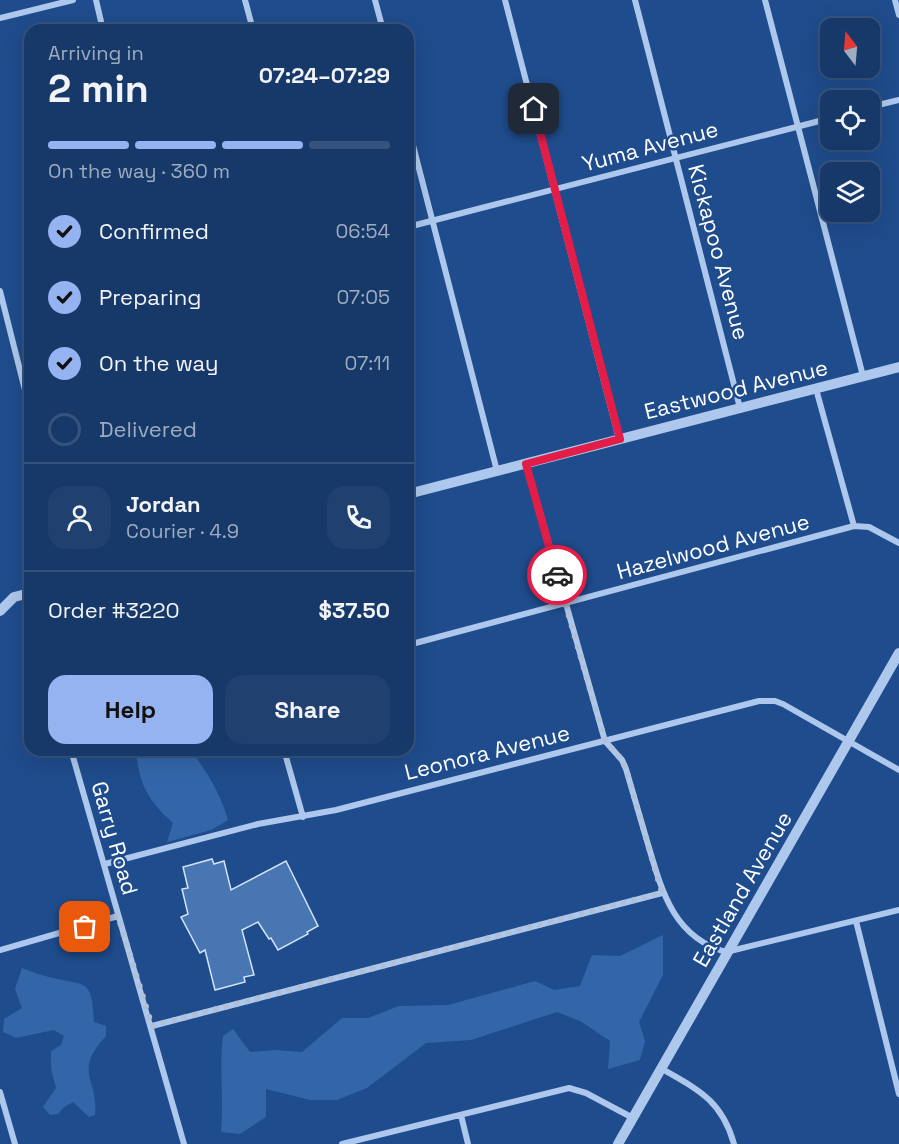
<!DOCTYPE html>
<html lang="en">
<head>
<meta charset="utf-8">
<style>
  :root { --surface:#173969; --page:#20406f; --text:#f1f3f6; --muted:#9eacc0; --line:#36537d; --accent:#95b2f1 }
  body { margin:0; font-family:"Space Grotesk",sans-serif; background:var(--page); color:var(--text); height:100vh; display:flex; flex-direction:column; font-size:22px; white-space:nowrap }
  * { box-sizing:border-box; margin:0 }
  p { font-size:20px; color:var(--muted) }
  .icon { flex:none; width:33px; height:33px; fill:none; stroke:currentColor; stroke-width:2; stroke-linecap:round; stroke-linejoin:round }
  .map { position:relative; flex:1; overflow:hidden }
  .side { position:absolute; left:24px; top:24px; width:390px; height:732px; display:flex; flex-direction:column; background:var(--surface); border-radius:18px; box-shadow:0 6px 24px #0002,0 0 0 2px var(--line) }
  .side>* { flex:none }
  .needle { width:39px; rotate:344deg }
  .buttons { position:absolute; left:820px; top:18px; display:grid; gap:12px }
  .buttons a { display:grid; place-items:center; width:60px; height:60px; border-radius:12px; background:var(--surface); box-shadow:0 6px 24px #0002,0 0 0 2px var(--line); font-size:30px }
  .pin { position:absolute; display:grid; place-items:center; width:51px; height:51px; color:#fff; margin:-26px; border-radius:12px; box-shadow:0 3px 9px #0006 }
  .courier { position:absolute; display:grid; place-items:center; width:60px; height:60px; margin:-30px; border:4px solid #e11d48; border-radius:50%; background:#fff; color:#222; box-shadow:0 2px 8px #0007 }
  .overview em { font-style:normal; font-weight:700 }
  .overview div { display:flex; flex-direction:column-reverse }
  .overview { display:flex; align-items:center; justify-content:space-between; height:102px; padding:0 24px }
  h1 { font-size:39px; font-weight:700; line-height:45px }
  .bar { display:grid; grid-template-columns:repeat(4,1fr); gap:9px 6px; align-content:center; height:72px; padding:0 24px }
  .bar i { height:8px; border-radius:4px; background:var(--line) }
  .bar .selected { background:var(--accent) }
  .bar p { grid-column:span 4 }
  .line { display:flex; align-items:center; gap:15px; padding:0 24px; border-top:2px solid var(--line) }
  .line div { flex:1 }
  .round { display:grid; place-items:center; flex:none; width:63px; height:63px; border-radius:18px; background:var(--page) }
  ol { padding:0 24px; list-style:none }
  li { display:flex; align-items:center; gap:18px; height:66px }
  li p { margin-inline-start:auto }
  li .icon { padding:6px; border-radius:50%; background:var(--accent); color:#111; stroke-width:4 }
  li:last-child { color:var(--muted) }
  li i { width:33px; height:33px; border:3px solid var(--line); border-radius:50% }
  .cta { display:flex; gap:12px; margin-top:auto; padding:12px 24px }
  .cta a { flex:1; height:69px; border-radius:18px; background:var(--accent); color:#111; font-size:24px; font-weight:700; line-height:69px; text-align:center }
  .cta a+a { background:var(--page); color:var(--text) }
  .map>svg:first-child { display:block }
  .green { fill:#3366a9 }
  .building { fill:#4876b3; stroke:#d2e2f9; stroke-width:1.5 }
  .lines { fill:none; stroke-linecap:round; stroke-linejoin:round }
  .minor { stroke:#adc8ec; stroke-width:6 }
  .tertiary { stroke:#adc8ec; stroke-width:10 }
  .done { stroke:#b1c0d7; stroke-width:6; stroke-dasharray:0 10.8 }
  .route { stroke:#e11d48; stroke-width:8 }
  .labels { text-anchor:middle; stroke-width:5; stroke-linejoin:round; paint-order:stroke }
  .street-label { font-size:22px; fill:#fff; stroke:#1f4c8c }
</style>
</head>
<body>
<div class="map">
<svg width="899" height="1144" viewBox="0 0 899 1144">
  <rect width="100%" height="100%" fill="#1f4c8c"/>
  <path class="green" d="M136,750H191C206,771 221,794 228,820L211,830L167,842L173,823C148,800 139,785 136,750Z
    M663,935V975L639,1022L645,1041L640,1060L608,1069L610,1041L580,1021L557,1012L471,1040L426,1043L367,1088L337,1100H310L266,1089V1117L240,1134L221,1132C224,1100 219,1068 223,1036L233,1029L250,1052L276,1050L302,1052L342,1018H368L399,1006L448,1005L535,981L554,990L580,986L592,955L620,956Z
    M22,968C31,971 40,975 49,977C86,987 92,976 94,1022L106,1026V1036C72,1072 99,1079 95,1115L89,1117L73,1102L64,1107L58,1114L50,1115L43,1107L56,1088L51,1069V1051L61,1045L64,1036L54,1030L16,1038L3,1032L4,1019L22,1008L15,989Z"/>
  <path class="building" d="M212,859L214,864L224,861L231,890L286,861L318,926L307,932L308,934L278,950L271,938L269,939L258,922L242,930L254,975L244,977L245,982L215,990L205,950L200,953L181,917L188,914L182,889L188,888L183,867Z"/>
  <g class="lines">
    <path class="minor" d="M96,0L103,30
      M245,0L253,30
      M375,0L383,30
      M505,0L619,439
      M635,0L740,408
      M765,0L863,376
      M895,0L899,15
      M0,18L73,0
      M870,107L899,100
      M408,126L497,471
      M408,227L831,118
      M0,291L30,410
      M816,389L854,526
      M526,463L605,741L622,760L626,769C633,793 640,817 647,841C661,888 672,937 726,952L899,910
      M408,645L854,526L869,527L899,543
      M71,750L184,1144
      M284,750L303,817
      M105,864L258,824L336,810L759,701H775L783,704L899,770
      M856,921L899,1094
      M0,950L118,916
      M152,1026L662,893
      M662,1069C699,1090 722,1101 734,1144
      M0,1092L15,1144
      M461,1115L468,1144
      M342,1144L569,1088L586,1093L633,1118"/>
    <path class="tertiary" d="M408,494L899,367
      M0,611L14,597L30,593
      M618,1144L899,653"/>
  </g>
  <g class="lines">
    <path class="done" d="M85,927L118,916L152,1026L662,893L626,769L622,760L605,741L557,575"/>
    <path class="route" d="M534,109L620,439L526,464L557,575"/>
  </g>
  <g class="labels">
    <g class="street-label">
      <text transform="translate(650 146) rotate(-15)" y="8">Yuma Avenue</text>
      <text transform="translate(719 252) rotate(75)" y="8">Kickapoo Avenue</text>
      <text transform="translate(736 389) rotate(-14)" y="8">Eastwood Avenue</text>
      <text transform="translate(713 546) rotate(-15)" y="8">Hazelwood Avenue</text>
      <text transform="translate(487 752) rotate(-14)" y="8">Leonora Avenue</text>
      <text transform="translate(115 838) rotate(74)" y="8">Garry Road</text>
      <text transform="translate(742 889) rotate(-60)" y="8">Eastland Avenue</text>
    </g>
  </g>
</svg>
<div class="buttons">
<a><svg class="needle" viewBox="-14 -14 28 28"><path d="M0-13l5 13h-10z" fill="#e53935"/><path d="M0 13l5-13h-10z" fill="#9eacc0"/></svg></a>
<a><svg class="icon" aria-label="locate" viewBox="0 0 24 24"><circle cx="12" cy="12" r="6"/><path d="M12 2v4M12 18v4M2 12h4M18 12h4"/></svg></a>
<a><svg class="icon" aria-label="layers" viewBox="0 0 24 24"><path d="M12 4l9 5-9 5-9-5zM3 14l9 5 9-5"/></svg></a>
</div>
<div class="pin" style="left:85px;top:927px;background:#ea580c"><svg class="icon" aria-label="bag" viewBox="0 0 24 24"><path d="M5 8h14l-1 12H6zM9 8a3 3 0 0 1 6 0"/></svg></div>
<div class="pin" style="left:534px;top:109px;background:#1f2937"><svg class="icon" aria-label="home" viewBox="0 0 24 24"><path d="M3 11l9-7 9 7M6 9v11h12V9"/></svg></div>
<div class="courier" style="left:557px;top:575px"><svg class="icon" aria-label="car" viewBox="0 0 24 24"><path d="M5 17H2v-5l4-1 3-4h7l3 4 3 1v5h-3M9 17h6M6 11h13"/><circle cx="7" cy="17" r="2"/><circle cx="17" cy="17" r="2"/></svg></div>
<section class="side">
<div class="overview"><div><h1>2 min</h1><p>Arriving in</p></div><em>07:24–07:29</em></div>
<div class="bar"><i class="selected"></i><i class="selected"></i><i class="selected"></i><i></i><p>On the way · 360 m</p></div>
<ol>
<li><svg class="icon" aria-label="check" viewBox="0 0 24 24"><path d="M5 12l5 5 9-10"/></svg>Confirmed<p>06:54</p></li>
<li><svg class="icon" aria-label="check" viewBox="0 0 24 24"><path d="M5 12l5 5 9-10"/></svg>Preparing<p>07:05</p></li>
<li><svg class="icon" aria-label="check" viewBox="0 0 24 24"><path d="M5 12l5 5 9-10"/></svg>On the way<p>07:11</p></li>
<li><i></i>Delivered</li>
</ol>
<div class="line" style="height:108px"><a class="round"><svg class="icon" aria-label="person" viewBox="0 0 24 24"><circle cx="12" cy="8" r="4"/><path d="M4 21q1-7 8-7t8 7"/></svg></a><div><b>Jordan</b><p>Courier · 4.9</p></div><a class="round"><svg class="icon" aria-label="phone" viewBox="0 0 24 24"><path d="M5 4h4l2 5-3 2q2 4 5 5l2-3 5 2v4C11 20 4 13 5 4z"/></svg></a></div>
<div class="line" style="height:78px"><div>Order #3220</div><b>$37.50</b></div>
<div class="cta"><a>Help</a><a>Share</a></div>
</section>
</div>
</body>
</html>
